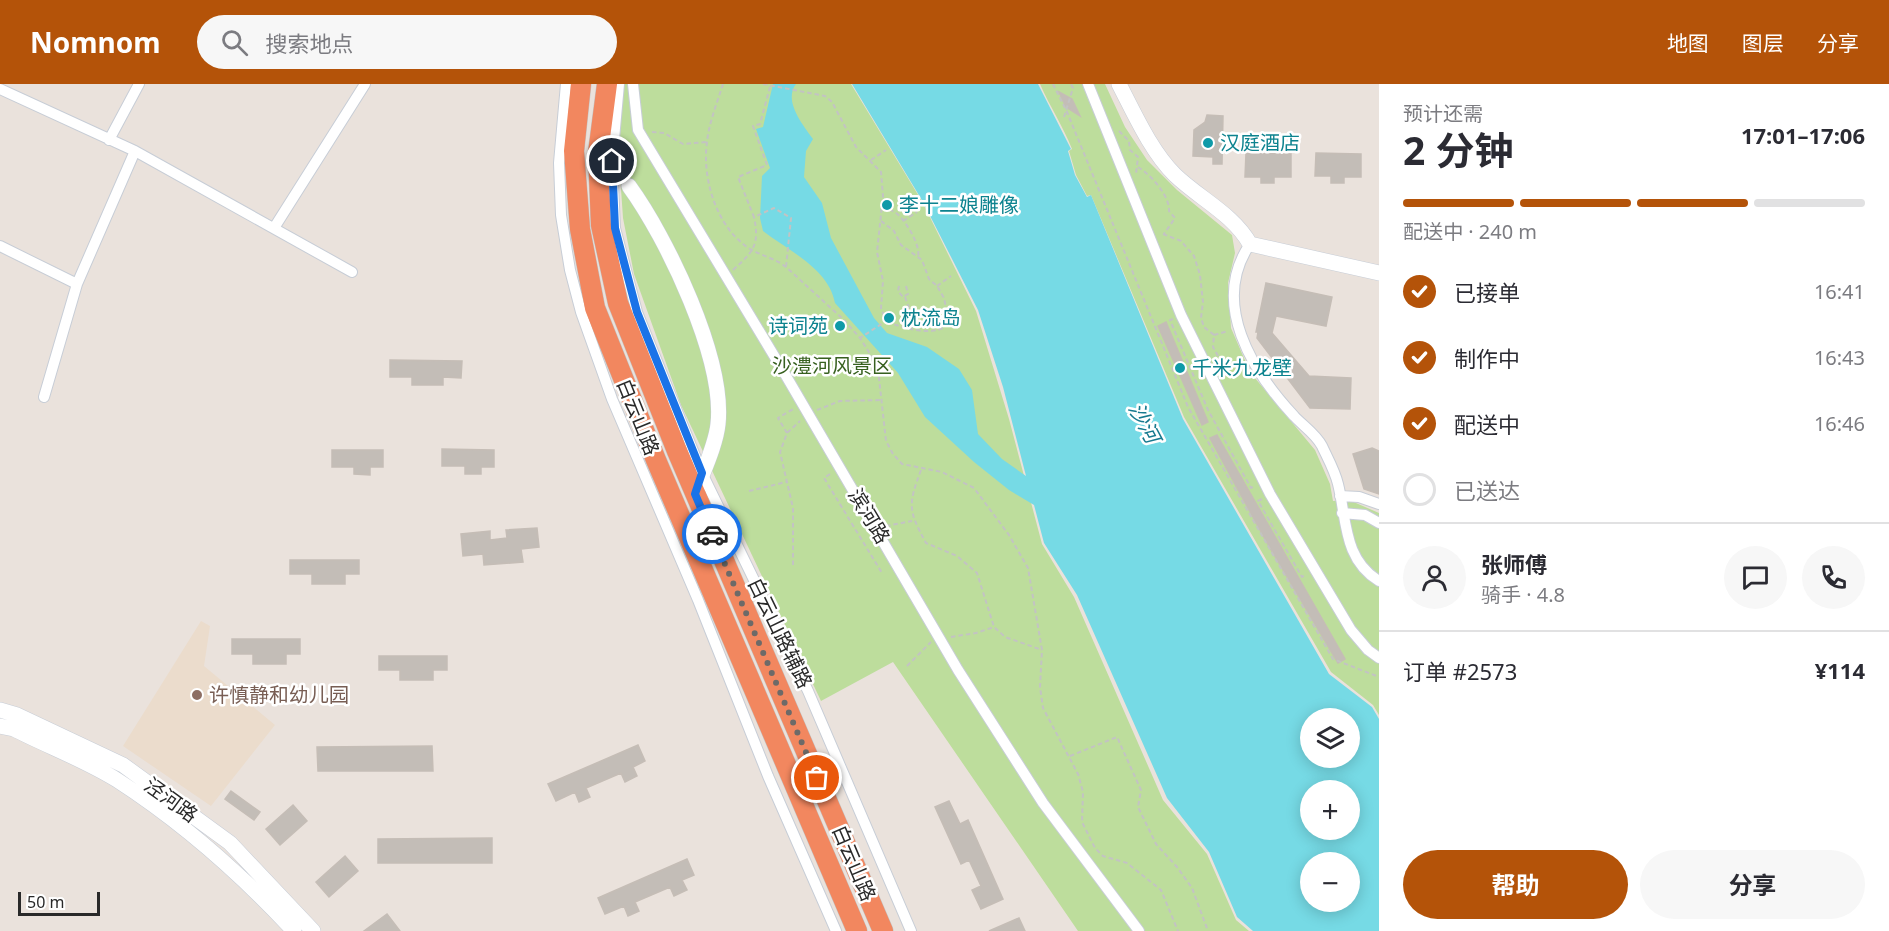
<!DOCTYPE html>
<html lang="zh">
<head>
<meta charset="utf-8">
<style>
  :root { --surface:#fff; --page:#f7f7f7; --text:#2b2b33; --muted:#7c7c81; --line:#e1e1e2; --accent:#b45309 }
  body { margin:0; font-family:"Noto Sans","Noto Sans SC",sans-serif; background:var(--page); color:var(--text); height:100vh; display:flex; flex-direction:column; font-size:22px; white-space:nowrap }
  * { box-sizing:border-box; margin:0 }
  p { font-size:20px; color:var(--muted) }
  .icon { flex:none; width:33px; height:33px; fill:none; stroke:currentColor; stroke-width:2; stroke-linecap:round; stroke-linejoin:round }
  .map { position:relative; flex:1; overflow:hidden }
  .details { display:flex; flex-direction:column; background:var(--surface); width:510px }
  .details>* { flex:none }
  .fabs { position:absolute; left:1300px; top:624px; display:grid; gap:12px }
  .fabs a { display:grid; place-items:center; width:60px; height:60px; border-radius:50%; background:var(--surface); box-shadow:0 3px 15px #0003; font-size:30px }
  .scale { position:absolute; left:18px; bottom:15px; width:82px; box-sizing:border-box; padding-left:6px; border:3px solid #292929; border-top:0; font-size:16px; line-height:21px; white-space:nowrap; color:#292929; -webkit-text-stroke:4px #fff; paint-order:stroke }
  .pin { position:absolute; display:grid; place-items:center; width:51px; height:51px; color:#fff; margin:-26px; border:3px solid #fff; border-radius:50%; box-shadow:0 2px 6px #0007 }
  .courier { position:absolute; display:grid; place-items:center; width:60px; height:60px; margin:-30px; border:4px solid #1a73e8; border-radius:50%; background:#fff; color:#222; box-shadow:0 2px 8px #0007 }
  .summary em { font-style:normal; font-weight:700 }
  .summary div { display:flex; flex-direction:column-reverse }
  .summary { display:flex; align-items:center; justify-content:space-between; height:102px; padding:0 24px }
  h1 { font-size:39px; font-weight:700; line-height:45px }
  .bar { display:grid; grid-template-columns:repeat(4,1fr); gap:9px 6px; align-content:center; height:72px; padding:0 24px }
  .bar i { height:8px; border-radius:4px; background:var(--line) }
  .bar .active { background:var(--accent) }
  .bar p { grid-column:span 4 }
  .line { display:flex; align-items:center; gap:15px; padding:0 24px; border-top:2px solid var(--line) }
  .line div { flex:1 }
  .round { display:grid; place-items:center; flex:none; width:63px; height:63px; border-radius:32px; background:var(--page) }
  ol { padding:0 24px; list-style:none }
  li { display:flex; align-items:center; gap:18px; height:66px }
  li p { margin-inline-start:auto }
  li .icon { padding:6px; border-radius:50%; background:var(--accent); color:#fff; stroke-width:4 }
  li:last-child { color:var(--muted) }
  li i { width:33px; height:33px; border:3px solid var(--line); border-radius:50% }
  .button { display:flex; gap:12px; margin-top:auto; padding:12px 24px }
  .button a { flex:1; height:69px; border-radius:36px; background:var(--accent); color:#fff; font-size:24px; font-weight:700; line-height:69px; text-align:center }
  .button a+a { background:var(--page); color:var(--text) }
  header { display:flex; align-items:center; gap:36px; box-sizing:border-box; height:84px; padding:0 30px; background:var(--accent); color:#fff }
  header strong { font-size:28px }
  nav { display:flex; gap:33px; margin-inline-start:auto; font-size:21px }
  .search { width:420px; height:54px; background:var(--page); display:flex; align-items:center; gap:15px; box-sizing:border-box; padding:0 21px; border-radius:33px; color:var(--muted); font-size:22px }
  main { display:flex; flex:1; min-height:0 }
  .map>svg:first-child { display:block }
  .education { fill:#ebdccc }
  .green { fill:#bddd9c }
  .water { fill:#76dae5; fill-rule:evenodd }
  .building { fill:#c3bdb7; stroke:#c5bdb6; stroke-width:1.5 }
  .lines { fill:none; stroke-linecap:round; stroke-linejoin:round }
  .street-casing { stroke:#c7cdd6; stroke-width:12 }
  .secondary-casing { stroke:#c7cdd6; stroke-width:16 }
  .highway-casing { stroke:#c3c3c3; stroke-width:21 }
  .path { stroke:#c3c3c3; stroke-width:2; stroke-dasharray:4.5 3; stroke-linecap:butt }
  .street { stroke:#fff; stroke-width:10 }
  .secondary { stroke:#fff; stroke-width:15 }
  .highway { stroke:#f2875f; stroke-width:20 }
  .done { stroke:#6d6a68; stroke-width:6; stroke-dasharray:0 10.8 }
  .route { stroke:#1a73e8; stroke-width:8 }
  .culture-dot { fill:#0f9aa8; stroke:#fff; stroke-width:2 }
  .education-dot { fill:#8d6e63; stroke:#fff; stroke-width:2 }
  .labels { text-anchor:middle; stroke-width:5; stroke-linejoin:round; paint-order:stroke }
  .culture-label { font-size:20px; fill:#0d838f; stroke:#fff; text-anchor:start }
  .park-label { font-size:20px; fill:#37601f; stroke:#fff }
  .street-label { font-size:20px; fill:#292929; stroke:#fff }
  .education-label { font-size:20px; fill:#785e54; stroke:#fff; text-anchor:start }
  .water-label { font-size:21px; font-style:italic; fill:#177a8f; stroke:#fff }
</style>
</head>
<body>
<header>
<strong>Nomnom</strong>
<div class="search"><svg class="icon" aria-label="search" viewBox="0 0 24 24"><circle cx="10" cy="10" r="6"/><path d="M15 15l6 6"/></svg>搜索地点</div>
<nav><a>地图</a><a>图层</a><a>分享</a></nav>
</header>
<main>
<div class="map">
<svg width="1379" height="847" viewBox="0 0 1379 847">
  <rect width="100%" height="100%" fill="#eae2dc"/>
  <path class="education" d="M201,537L210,542L204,582L275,641L211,722L123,662Z"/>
  <path class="green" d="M611,0H851L923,119L976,227L1009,335L1042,460L1074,513L1163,716L1207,770L1236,836L1249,847H1078L893,578L821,617L681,321L634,190L623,134L619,76L622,9Z
    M1040,0H1105L1125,43L1147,76L1177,106L1232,151L1235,169L1228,199L1231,244L1250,288L1315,366L1330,400L1333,417L1349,416L1379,429V631L1373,621L1331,588L1184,333L1091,111L1087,112L1076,91L1069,67L1072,65C1063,42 1050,23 1040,0Z"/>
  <path class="water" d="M773,0H796C783,17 803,41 813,55L806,67L804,93L822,119L831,154L874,234L887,249L927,263L959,285L972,306L978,350L1002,375L1026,392L1003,303L978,226L923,118L852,0H1038L1071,65L1068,67L1075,91L1087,113L1091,111L1183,335L1329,590L1372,623L1379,635V847H1253L1237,833L1209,768L1167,714L1077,511L1044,459L1034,421L1009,406L974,378L925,333L898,289L835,219C829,185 789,167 763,147L760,134L762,92L770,84L756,45L763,43ZM1311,634H1350V674H1311ZM1311,706H1350V746H1311ZM1311,778H1350V818H1311Z"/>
  <path class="building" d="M1059,8L1072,15L1080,32L1066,23Z
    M1207,31L1223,32L1222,80H1213V73L1193,72L1194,46L1205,38Z
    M1246,69L1291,70V93H1274V99H1261V93H1245Z
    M1316,69L1361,70V93H1344V99H1331V92H1315Z
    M1266,199L1332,213L1326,242L1276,232L1272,249L1309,292L1351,294L1350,325L1310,324L1257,254L1258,248H1256Z
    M1166,238L1208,338L1202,341L1158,242Z
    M390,276L462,277L461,294L443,293V301H412V293H390Z
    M1217,351L1345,575L1338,579L1266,457L1210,354Z
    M1372,364L1379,367V410L1364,405L1353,370Z
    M442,365L494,366V383H481V390H465V382H442Z
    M332,366H383V383H370V391L354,390V383H332Z
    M537,444L539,463L521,465L523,478L484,481L483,470L463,472L461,450L490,447V456L507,454L506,446Z
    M290,476H359V490H345V500H312V490H290Z
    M232,555H300V570H286V580H253V570H232Z
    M379,572H447V586H433V596H400V586H379Z
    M638,661L645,677L633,683L637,692L625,698L621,689L586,704L590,713L579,718L575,708L556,717L548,700Z
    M432,662L433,687H318L317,663Z
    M231,707L260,728L254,736L225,715Z
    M949,717L960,740L968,736L1003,815L981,825L972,806L981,802L969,776L961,780L935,723Z
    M293,721L307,737L280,761L266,745Z
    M492,754V779H378V755Z
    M345,772L358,787L329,813L316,798Z
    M687,775L694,791L682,796L687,806L674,812L670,803L635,818L639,827L628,832L624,822L605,830L598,814Z
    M387,830L400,847H364Z
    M1019,834L1025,847H989Z"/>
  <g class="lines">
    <g class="street-casing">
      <path id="street" d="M566,0L559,79L561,131L570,186L581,228L612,315L698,516L768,692L836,847
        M619,0L612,77L615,144L637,228L702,389L808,607L911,847
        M633,0L638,46L782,285L958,586L1043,719L1139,847
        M1088,0L1181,231L1270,410L1351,546L1368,566L1379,574
        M0,5L135,67L352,188
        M109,56L139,0
        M274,144L365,0
        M1250,160C1210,219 1252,287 1294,332C1302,341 1316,350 1322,362C1327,373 1335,387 1338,400C1347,436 1343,475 1379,497
        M0,162L77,200L44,313
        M77,200L135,67
        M1340,412L1359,413L1379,420
        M1342,429L1365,431L1379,439"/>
    </g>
    <g class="secondary-casing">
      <path id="secondary" d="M1119,0C1135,31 1151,67 1175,91C1200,115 1233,130 1250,160L1379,189
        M629,102C667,154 725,275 718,340C716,361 702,390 695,410
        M0,626L17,631L123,681L230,759L313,847
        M0,642L14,645C47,662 85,676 117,696C182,738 241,790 294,847"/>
    </g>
    <g class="highway-casing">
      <path id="highway" d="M581,0L574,67L580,145L595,224L656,376L857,847
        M607,0L598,69L601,141L618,219L677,367L883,847"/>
    </g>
    <path class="path" d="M723,0C717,19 709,39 707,58C702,92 715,137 742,159C755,171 772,172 786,183L844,236L860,254L872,273L879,294L886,357L893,370L902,380L942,388L974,404L1009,451L1028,484L1042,566L1040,603L1043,624L1078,690L1083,708L1082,738L1095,764L1103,772L1127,779L1161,806L1178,847
      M763,0L825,12L832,18L856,63L881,88L883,112L877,168L883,197L881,224L886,237L860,254
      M1053,0L1067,28L1188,323L1333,575L1379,593
      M770,3L760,40L753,42L767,81L738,93L754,133L774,124L791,134L786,183
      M1064,33L1073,4L1071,0
      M1119,47L1129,57L1130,66L1138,73L1136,90
      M652,48L664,49L683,60L706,58
      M871,76L886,66
      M1138,83C1151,91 1170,112 1169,127L1175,134L1164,150
      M882,123C886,125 892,126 896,129C905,135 921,162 918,172
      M881,137L894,147L901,161L922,176L929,195L937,202L944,214L948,233L945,243C930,252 902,244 886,237
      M903,137L917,128
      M1163,150L1181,157L1194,172L1200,191L1203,218L1201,234L1204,243L1214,251L1213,263L1227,288L1225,292
      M733,186C753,168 760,161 754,133
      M899,202L898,207L903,213L908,210L906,202
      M937,202L951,192
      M905,213L913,235L911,244
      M1173,235L1170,236L1208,326L1251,404L1254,402
      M1214,251L1228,247
      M817,326L840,317L881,316
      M787,349L778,334L795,324
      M921,386C908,421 908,426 926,459L957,472L977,489L994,543L1005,553L1042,566
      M830,390L824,394L882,489
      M749,407L786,398
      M1262,415L1258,417L1302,493L1306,490
      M886,442L912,437
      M793,481V424L780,368L787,349L800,337
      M951,553L976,549L994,543
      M907,582L931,558
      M1070,672L1117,653L1141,706L1138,723L1156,760L1177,783L1192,804L1208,847"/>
    <use href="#street" class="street"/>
    <use href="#secondary" class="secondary"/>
    <use href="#highway" class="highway"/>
  </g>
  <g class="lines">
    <path class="done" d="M712,450L817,694"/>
    <path class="route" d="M612,77L615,144L637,228L702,389L695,410L712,450"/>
  </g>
  <g class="culture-dot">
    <circle cx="1208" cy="59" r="6"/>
    <circle cx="887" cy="121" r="6"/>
    <circle cx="889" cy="234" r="6"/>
    <circle cx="840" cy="242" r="6"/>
    <circle cx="1180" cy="284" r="6"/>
  </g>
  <circle class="education-dot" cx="197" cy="611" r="6"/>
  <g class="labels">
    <g class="culture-label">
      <text x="1220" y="66">汉庭酒店</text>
      <text x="899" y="128">李十二娘雕像</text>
      <text x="901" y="241">枕流岛</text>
      <text x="828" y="249" text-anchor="end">诗词苑</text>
      <text x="1192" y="291">千米九龙壁</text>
    </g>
    <g class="park-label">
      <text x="832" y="289">沙澧河风景区</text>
    </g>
    <g class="street-label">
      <text transform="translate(638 333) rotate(68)" y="7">白云山路</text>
      <text transform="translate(869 432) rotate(59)" y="7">滨河路</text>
      <text transform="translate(780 549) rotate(64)" y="7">白云山路辅路</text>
      <text transform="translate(171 716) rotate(36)" y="7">泾河路</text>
      <text transform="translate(854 779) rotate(67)" y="7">白云山路</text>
    </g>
    <g class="education-label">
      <text x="209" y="618">许慎静和幼儿园</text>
    </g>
    <g class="water-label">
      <text transform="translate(1144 339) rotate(62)" y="7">沙河</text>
    </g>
  </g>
</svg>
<div class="fabs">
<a><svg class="icon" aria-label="layers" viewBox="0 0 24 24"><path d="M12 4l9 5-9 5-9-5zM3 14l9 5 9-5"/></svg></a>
<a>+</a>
<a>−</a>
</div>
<div class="scale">50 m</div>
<div class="pin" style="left:817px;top:694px;background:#ea580c"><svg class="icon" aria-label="bag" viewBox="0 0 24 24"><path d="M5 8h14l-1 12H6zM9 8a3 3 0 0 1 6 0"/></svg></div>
<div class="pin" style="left:612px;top:77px;background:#1f2937"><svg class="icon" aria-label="home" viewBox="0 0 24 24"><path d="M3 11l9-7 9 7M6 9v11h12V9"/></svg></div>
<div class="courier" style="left:712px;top:450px"><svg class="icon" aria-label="car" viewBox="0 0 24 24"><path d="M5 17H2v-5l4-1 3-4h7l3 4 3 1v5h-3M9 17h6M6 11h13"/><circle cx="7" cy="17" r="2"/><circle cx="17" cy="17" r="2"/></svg></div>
</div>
<section class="details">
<div class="summary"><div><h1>2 分钟</h1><p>预计还需</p></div><em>17:01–17:06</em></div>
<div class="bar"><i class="active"></i><i class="active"></i><i class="active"></i><i></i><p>配送中 · 240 m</p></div>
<ol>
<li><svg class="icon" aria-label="check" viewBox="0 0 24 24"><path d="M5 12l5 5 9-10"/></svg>已接单<p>16:41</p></li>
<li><svg class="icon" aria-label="check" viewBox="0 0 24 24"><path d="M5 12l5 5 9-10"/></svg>制作中<p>16:43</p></li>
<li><svg class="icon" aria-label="check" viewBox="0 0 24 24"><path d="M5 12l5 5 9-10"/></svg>配送中<p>16:46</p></li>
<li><i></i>已送达</li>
</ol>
<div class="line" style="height:108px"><a class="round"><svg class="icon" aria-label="person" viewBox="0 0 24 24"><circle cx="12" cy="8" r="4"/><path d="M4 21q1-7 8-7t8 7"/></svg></a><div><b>张师傅</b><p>骑手 · 4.8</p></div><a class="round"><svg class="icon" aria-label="chat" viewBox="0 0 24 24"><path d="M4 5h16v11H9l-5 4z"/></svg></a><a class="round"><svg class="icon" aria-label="phone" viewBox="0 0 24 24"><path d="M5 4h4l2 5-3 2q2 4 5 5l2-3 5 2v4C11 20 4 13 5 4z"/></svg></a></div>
<div class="line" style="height:78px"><div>订单 #2573</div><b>¥114</b></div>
<div class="button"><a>帮助</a><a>分享</a></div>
</section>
</main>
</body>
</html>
